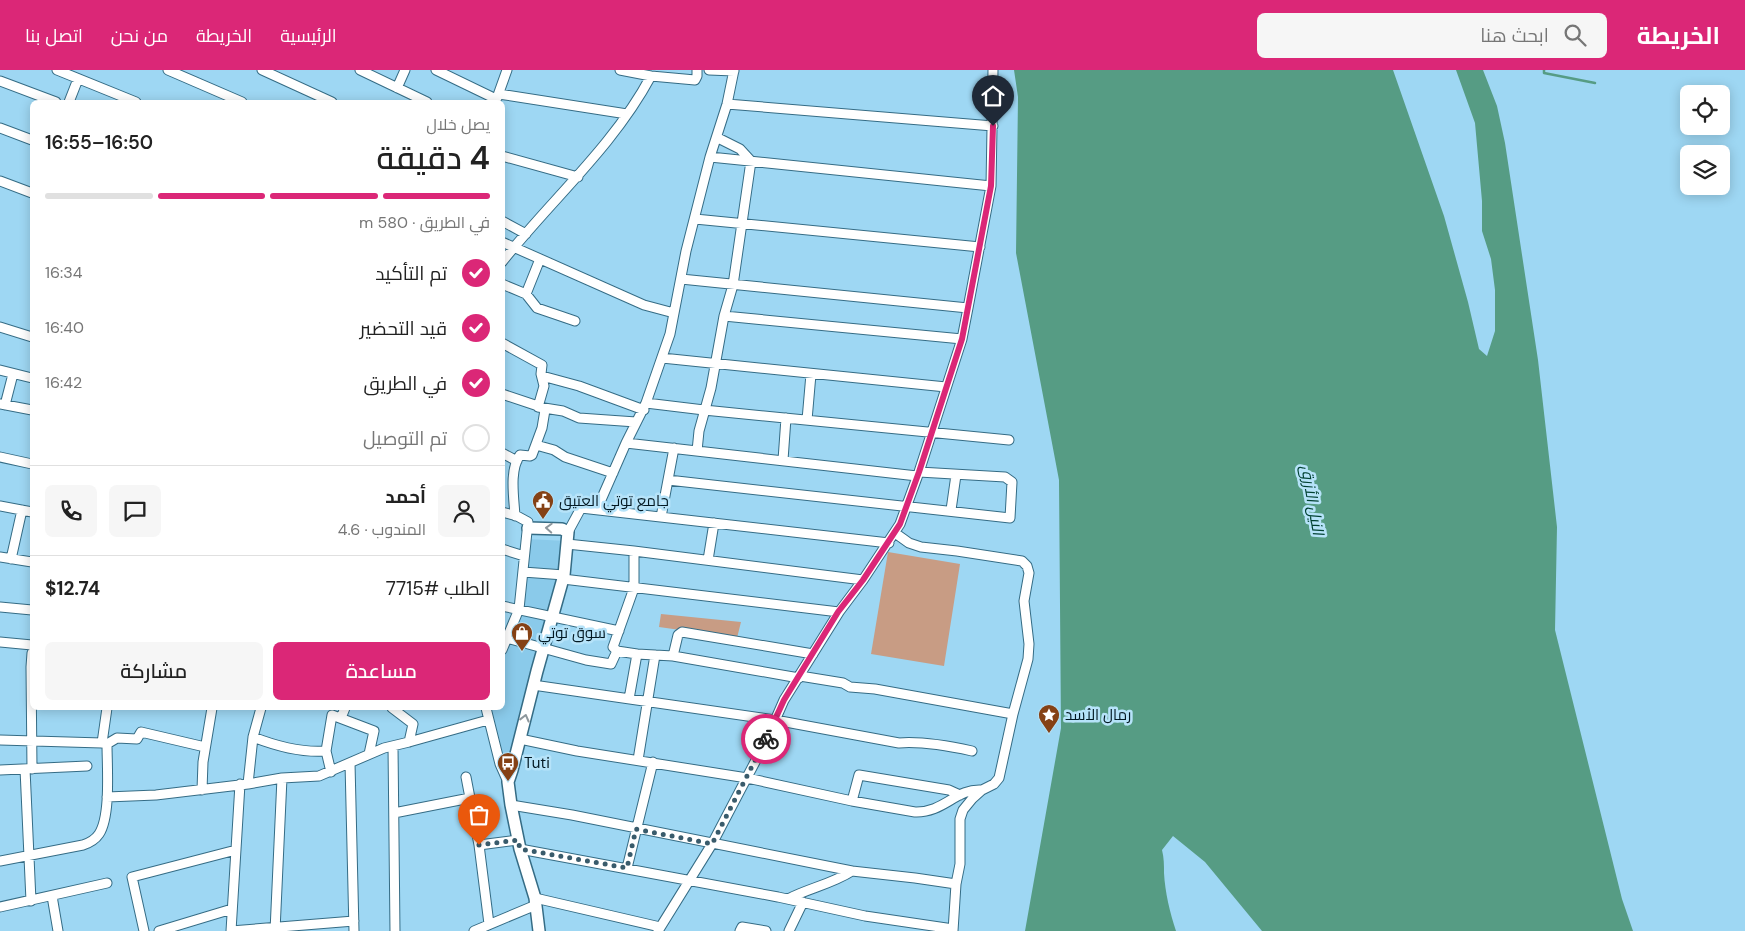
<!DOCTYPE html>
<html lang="ar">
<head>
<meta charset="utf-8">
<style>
  :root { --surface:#fff; --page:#f6f6f6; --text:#222; --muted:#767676; --line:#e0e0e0; --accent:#db2777 }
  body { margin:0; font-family:"DM Sans",Cairo,sans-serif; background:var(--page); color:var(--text); direction:rtl; height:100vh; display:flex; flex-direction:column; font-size:19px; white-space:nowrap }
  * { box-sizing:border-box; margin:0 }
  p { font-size:16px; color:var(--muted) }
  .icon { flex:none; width:28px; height:28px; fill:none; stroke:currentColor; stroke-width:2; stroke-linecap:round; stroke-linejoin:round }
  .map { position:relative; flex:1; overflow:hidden; direction:ltr }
  .side { position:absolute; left:30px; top:30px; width:475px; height:610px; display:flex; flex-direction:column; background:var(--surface); border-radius:8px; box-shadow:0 2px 12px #0003; direction:rtl }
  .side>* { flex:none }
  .controls { position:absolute; left:1680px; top:15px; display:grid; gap:10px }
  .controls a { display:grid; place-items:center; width:50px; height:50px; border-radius:8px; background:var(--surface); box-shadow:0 2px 12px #0003; font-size:25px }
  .pin { position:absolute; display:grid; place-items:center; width:42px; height:42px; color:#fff; margin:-51px -21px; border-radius:50% 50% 50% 0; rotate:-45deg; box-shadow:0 0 5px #0007 }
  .pin .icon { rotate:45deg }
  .courier { position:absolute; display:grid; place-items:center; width:50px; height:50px; margin:-25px; border:4px solid #db2777; border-radius:50%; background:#fff; color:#222; box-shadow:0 1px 6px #0007 }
  .overview em { font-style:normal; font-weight:600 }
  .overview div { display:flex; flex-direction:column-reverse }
  .overview { display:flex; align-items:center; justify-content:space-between; height:85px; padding:0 15px }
  h1 { font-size:32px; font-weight:600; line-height:38px }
  .bar { display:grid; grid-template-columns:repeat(4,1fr); gap:8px 5px; align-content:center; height:60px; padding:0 15px }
  .bar i { height:6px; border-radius:4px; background:var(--line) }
  .bar .on { background:var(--accent) }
  .bar p { grid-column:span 4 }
  .line { display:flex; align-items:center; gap:12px; padding:0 15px; border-top:1px solid var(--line) }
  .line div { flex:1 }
  .round { display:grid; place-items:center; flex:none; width:52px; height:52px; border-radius:8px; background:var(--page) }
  ol { padding:0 15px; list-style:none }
  li { display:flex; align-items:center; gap:15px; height:55px }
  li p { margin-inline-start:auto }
  li .icon { padding:5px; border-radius:50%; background:var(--accent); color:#fff; stroke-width:4 }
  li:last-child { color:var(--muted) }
  li i { width:28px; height:28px; border:2px solid var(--line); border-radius:50% }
  .cta { display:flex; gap:10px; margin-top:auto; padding:10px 15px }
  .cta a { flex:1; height:58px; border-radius:8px; background:var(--accent); color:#fff; font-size:20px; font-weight:600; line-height:58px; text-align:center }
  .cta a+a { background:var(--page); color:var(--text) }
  header { display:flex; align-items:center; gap:30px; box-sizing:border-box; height:70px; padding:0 25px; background:var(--accent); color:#fff }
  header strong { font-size:24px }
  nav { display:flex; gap:28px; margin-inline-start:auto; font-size:18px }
  .search { width:350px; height:45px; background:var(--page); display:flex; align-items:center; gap:12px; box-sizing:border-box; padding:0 18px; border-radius:8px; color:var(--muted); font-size:19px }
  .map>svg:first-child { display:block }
  .built { fill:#8acaea }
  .green { fill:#c89c84 }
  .water { fill:#569c84 }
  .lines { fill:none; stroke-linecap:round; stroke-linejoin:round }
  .stream { stroke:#569c84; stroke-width:2.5 }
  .minor-casing { stroke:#356c85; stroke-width:11 }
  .tertiary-casing { stroke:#356c85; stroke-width:14 }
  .minor { stroke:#fff; stroke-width:9 }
  .tertiary { stroke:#fff; stroke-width:11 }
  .oneway { stroke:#8d979c }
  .done { stroke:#395b6b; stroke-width:5; stroke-dasharray:0 9 }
  .route { stroke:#db2777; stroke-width:6 }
  .labels { text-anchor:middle; stroke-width:5; stroke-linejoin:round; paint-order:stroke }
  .poi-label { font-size:15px; fill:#021822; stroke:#b6e3f9; text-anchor:start }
  .water-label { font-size:16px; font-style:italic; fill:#014131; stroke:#b6e3f9 }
</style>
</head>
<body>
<header>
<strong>الخريطة</strong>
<div class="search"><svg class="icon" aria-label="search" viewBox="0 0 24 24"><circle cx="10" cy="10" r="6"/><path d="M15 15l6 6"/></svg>ابحث هنا</div>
<nav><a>الرئيسية</a><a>الخريطة</a><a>من نحن</a><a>اتصل بنا</a></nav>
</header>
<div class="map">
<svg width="1745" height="861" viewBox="0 0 1745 861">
  <rect width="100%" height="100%" fill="#9ed7f3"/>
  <path class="built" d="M527,469L566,471L562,507L512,694L501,693L488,638H502L503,584L519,540Z"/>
  <path class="green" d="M888,482L960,494L944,596L871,584Z
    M661,544L741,552L737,568L659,557Z"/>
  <path class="water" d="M1014,0H1393L1444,146L1468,232L1479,279L1487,286L1495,261V220L1491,189L1482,161V131L1475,53L1456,0H1483L1497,36L1505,73L1538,290L1557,457L1555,560L1622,829L1633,861H1262L1205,792L1173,766L1162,780C1164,788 1164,795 1164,803C1165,822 1170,843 1176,861H1025L1061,658L1059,410L1016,183L1018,27Z"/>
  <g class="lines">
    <path class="stream" d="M1544,0V3L1595,13"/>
    <g class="minor-casing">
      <path id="minor" d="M57,0L136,32
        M168,0L242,32
        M262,0L332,32
        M360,0L427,32
        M436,0L496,29
        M620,0L651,6L695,10L697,6V0
        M709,0L734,1
        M0,11L56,32
        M397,18L405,0
        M499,24L627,44
        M497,28L507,0
        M69,32L78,9
        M727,34L993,56
        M0,58L32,70
        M502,86L578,107
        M710,87L991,116
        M0,111L32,123
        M695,149L980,177
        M502,151L526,164
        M502,172L644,235L674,243
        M502,192C552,129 613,77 651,6
        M681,209L968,238
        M502,214L526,224L537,238L575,251
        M526,224L540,189
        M724,246L962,269
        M0,257L32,267
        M502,273L542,295L541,304L544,316L538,337L563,341L579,348L636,352
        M662,288L946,317
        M0,300L32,308
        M542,306L579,316L644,340
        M502,324L538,336
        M646,333L704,340L1009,370
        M0,334L32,340
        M5,335L13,304
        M807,350L811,304
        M626,373L917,406
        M536,375L554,380L565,387L613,403
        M697,381L699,361L711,318L724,246L733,215L751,91L740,79L718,68
        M502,383L517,391
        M0,387L32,394
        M783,390L786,348
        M668,410L1010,448L1012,412L1005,407L919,402
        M0,436L32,442
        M597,439L626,373L646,333L670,264L686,181L710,87L727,34L734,0
        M951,440L956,405
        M502,442L517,446L528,452L519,539L502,580
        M515,446C514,428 509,400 520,385L530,386L532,385L542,358L545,340
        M661,447L674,378
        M568,462L581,438L889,473
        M895,463L909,473L921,477L957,481L1022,491L1027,496L1029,503L1024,531L1029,574L1028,589L1013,644L999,708L994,714L982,720L972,729L963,740L960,749V794L956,814L953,861
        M567,474L634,481L863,510
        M502,479L524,486
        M0,487L32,492
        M11,489L22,440
        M708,490L714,453
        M523,502L564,505
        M563,509L839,542
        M502,536L619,561
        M0,537L32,540
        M507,568L586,590L611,594L617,581L613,577L634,518V481
        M0,572L32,575
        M617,581L637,584L673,586L799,608
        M673,586L678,565L682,562L813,584
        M800,606L843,613L850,617L875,619L1013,644
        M533,615L775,650L899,673C923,671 949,676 972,681
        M629,629L637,584
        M392,638L413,654L409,672
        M486,638L500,694L508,712
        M341,648L345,638
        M253,667C276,676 300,683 326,681
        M520,669L577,681L747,708L852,731L915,742C944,743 956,718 982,720
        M0,670L102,673L107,674C107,697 111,746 99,764C95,770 89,773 83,775L0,791
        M102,673L107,638
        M107,674L117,668L137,669L141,662L205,677
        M393,676L395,861
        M638,690L655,585
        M350,693L354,861
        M25,699L31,831
        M32,699L31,597L32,583
        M0,700L87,696
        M331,702L326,681L332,645L374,661L369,684
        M466,707L479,775L489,854
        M248,714L253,667L261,638
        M202,720L203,692L212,638
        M107,727L156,725L248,714L282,708L319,706L384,678L409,672L488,650
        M852,731L859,705L949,720L960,725
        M511,735L572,745L852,801L915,808L956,814
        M394,743L470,728
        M479,775L518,770
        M520,779L778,827L865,846L953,859
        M627,798L653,692
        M52,826L58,861
        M535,828L660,857
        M788,829C809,818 832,814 852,801
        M0,837L107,813
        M144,861L132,807L236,780
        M159,861L232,839
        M231,861L240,714
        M231,861L354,851
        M275,861L282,708
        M474,861L536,835
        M658,861L712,774L766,671L784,630L839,542L863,510L900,454L919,402L962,269L968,238L991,116L993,0
        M740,861L742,857L766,861
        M789,861L803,832"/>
    </g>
    <g class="tertiary-casing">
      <path id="tertiary" d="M528,458L562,459L568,462L564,505L537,601L512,700L508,712L511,735L520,779L535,828L539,861"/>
    </g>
    <use href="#minor" class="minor"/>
    <use href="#tertiary" class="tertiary"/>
  </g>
  <defs><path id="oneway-chevron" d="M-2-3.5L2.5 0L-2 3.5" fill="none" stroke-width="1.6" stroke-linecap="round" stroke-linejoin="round" transform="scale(1.25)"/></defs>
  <g class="oneway">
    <use href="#oneway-chevron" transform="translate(549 458) rotate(-177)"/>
    <use href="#oneway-chevron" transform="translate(525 648) rotate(-76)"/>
  </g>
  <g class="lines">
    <path class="done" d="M479,775L518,770L520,779L627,798L636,759L712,774L766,669"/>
    <path class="route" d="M766,669L784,630L838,542L863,510L900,454L919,402L962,269L991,116L993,56"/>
  </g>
  <defs>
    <g id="civic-pin" transform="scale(1.125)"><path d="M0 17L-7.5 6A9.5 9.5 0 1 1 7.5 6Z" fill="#854115" stroke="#b6e3f9"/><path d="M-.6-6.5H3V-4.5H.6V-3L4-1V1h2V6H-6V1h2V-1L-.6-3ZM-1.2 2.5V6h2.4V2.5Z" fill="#fff"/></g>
    <g id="shop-pin" transform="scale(1.125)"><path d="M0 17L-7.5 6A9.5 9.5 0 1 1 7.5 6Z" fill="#854115" stroke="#b6e3f9"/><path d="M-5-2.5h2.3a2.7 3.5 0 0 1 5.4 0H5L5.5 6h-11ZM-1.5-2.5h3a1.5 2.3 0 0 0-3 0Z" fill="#fff"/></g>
    <g id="sight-pin" transform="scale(1.125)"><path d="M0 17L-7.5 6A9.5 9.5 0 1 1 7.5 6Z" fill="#854115" stroke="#b6e3f9"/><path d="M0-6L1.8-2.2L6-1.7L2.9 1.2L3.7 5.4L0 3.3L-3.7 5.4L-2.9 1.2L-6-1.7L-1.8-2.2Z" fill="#fff"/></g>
    <g id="bus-pin" transform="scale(1.125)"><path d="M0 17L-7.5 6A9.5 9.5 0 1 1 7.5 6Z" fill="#854115" stroke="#b6e3f9"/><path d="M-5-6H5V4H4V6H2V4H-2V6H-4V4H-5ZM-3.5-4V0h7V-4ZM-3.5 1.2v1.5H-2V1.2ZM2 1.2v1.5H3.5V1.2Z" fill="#fff"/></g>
  </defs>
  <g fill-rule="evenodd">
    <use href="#civic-pin" x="543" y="431"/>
    <use href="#shop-pin" x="522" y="563"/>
    <use href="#sight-pin" x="1049" y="645"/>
    <use href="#bus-pin" x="508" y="693"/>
  </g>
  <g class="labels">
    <g class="poi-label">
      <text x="559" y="436">جامع توتي العتيق</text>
      <text x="538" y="568">سوق توتي</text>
      <text x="1065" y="650">رمال الأسد</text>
      <text x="524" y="698">Tuti</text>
    </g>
    <g class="water-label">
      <text transform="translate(1313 430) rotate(80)" y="6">النيل الأزرق</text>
    </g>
  </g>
</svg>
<div class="controls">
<a><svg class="icon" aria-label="locate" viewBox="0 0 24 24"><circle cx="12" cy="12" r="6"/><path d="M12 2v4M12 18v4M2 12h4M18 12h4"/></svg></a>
<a><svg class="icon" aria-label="layers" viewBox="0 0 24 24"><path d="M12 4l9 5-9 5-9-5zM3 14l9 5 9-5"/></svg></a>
</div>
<div class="pin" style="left:479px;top:775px;background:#ea580c"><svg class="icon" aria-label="bag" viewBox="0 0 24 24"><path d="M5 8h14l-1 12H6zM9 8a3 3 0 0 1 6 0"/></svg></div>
<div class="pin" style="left:993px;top:56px;background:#1f2937"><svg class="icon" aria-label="home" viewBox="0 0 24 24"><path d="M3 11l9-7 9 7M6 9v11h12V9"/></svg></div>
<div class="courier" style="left:766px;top:669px"><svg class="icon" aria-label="bike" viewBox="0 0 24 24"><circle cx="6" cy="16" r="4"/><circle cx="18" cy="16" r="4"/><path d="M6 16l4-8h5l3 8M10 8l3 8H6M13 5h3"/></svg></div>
<section class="side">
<div class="overview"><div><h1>4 دقيقة</h1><p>يصل خلال</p></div><em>16:50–16:55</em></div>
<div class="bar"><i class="on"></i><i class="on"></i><i class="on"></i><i></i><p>في الطريق · 580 m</p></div>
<ol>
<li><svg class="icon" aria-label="check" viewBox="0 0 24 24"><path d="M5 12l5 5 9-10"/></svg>تم التأكيد<p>16:34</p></li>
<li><svg class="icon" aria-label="check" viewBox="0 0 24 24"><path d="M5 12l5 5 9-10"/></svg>قيد التحضير<p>16:40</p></li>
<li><svg class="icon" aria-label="check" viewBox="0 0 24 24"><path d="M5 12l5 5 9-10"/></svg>في الطريق<p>16:42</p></li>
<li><i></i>تم التوصيل</li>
</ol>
<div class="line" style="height:90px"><a class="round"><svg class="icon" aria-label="person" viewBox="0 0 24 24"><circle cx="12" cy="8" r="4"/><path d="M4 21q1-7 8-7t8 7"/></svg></a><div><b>أحمد</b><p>المندوب · 4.6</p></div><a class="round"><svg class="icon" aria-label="chat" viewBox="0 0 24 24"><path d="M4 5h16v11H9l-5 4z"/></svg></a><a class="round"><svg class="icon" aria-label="phone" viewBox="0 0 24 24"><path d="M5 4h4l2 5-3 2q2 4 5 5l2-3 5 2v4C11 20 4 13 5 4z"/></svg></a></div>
<div class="line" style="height:65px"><div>الطلب #7715</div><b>$12.74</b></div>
<div class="cta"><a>مساعدة</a><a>مشاركة</a></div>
</section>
</div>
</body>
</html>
